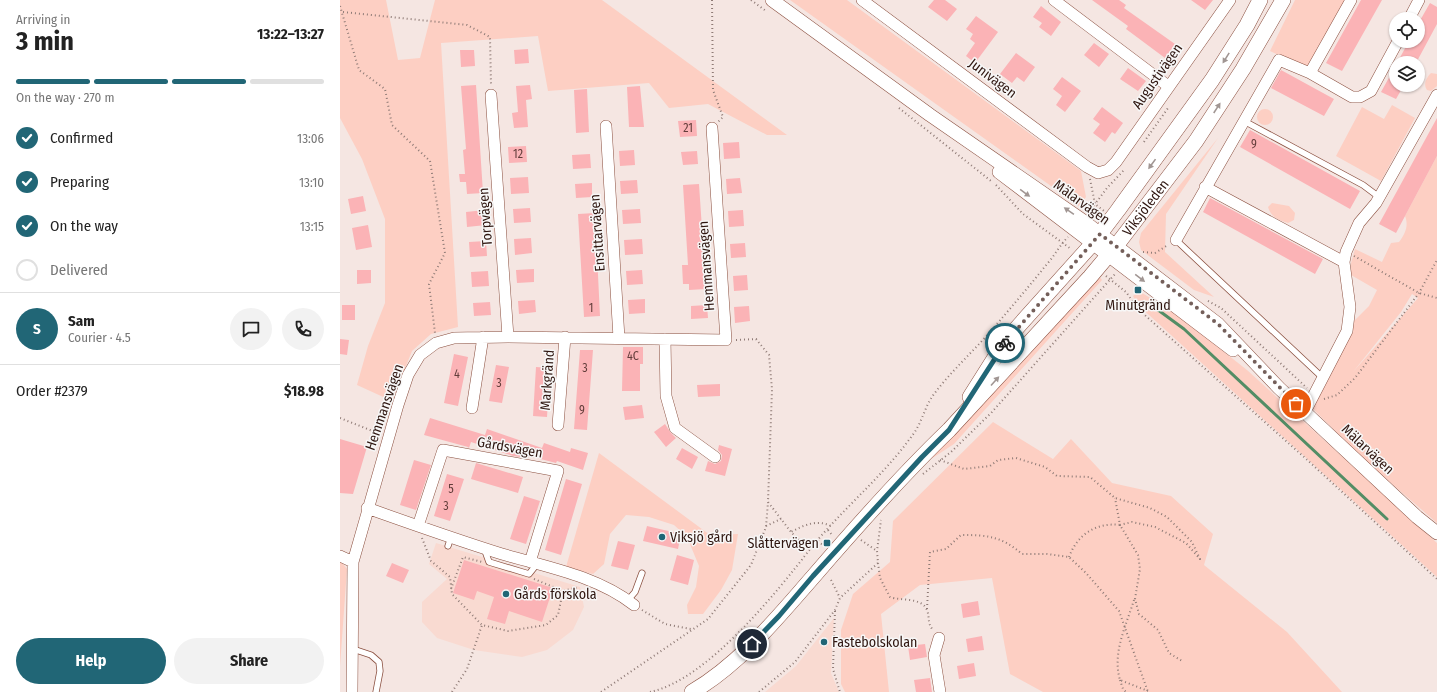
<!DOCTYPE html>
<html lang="en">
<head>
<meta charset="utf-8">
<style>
  :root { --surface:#fff; --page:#f2f2f2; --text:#222; --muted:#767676; --line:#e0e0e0; --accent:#216676 }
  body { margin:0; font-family:"Fira Sans Condensed",sans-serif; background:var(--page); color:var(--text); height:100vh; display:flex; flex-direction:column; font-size:15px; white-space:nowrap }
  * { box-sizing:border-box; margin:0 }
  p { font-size:13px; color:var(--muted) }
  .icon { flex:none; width:22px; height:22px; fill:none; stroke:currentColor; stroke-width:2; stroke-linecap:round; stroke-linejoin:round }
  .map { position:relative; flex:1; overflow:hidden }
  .drawer { display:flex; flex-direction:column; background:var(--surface); width:340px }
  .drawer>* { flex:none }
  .buttons { position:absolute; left:1049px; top:12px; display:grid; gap:8px }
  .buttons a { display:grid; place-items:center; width:36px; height:36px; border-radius:50%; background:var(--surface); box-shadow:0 1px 3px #0004; font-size:20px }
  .pin { position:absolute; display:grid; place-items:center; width:34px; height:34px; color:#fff; margin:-17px; border:2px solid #fff; border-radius:50%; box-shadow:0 1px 4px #0007 }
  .courier { position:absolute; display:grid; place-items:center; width:40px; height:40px; margin:-20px; border:3px solid #216676; border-radius:50%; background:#fff; color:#222; box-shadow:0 1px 5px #0007 }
  .headline em { font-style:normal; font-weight:700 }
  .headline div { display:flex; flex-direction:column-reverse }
  .headline { display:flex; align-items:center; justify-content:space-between; height:68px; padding:0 16px }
  h1 { font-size:26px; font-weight:700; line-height:30px }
  .bar { display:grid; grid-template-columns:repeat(4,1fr); gap:6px 4px; align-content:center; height:48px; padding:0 16px }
  .bar i { height:5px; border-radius:3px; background:var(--line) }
  .bar .on { background:var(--accent) }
  .bar p { grid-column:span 4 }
  .line { display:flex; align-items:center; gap:10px; padding:0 16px; border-top:1px solid var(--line) }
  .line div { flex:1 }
  .round { display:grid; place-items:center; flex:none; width:42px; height:42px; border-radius:21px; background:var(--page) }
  ol { padding:0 16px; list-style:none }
  li { display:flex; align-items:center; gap:12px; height:44px }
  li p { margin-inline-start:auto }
  li .icon { padding:4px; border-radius:50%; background:var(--accent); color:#fff; stroke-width:4 }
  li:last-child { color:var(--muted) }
  li i { width:22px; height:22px; border:2px solid var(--line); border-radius:50% }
  .action { display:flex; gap:8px; margin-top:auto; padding:8px 16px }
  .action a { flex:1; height:46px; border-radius:24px; background:var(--accent); color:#fff; font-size:16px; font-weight:700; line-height:46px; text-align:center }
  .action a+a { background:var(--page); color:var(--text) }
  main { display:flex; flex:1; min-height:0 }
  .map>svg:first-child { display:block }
  .built { fill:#f9dad1 }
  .green { fill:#fdcfc3; fill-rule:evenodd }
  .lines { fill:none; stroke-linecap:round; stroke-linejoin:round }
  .stream { stroke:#538d65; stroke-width:3 }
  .building { fill:#fbb3b6 }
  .service-casing { stroke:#8b5040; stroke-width:7 }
  .minor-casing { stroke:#8b5040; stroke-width:12 }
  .tertiary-casing { stroke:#8b5040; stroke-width:14 }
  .secondary-casing { stroke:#8b5040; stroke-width:16 }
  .path { stroke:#8f7b76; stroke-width:2; stroke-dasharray:1 3; stroke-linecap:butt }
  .service { stroke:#fff; stroke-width:5.5 }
  .minor { stroke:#fff; stroke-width:11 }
  .tertiary { stroke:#fff; stroke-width:13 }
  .secondary { stroke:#fff; stroke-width:15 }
  .oneway { fill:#a19693 }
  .done { stroke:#745f5a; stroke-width:4; stroke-dasharray:0 7.2 }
  .route { stroke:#216676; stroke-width:5 }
  .poi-dot { fill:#216676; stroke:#f7f7f7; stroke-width:1.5 }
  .labels { text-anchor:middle; stroke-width:3; stroke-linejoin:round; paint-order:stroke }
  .number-label { font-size:12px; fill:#623d3a }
  .street-label { font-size:14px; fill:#2f1610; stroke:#f7f7f7 }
  .poi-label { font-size:14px; fill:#2f1610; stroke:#f7f7f7; text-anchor:start }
</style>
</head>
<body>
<main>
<section class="drawer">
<div class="headline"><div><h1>3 min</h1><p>Arriving in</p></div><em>13:22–13:27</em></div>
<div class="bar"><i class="on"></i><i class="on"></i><i class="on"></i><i></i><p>On the way · 270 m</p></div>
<ol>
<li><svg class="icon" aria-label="check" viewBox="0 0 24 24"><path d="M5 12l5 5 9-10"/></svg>Confirmed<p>13:06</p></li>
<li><svg class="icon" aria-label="check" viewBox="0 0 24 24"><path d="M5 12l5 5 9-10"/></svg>Preparing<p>13:10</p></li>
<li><svg class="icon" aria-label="check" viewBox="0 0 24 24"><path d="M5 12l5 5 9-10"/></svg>On the way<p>13:15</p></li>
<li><i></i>Delivered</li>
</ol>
<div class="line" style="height:72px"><b class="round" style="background:var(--accent);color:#fff">S</b><div><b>Sam</b><p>Courier · 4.5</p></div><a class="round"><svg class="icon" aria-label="chat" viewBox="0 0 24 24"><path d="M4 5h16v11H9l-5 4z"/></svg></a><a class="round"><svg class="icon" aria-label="phone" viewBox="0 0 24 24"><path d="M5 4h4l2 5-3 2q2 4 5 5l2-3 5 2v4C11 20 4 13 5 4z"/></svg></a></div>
<div class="line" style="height:52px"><div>Order #2379</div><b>$18.98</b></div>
<div class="action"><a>Help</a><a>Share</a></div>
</section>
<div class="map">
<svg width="1097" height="692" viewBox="0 0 1097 692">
  <rect width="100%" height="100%" fill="#f5e6e2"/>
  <path class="built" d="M96,543L240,587L244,607L233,630L207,650L182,657L134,650L97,638L82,622V602L107,579L89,564Z
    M494,618L491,673L499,692H425L456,666Z"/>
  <path class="green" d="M0,0H46L58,60L80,58L95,0H262L447,135H427L368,104L329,108L309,83L208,91L198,36L101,43L118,327L91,334L72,351L52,401L17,385L28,346L45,303V219L22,159L0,118Z
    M450,0H507L741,171L746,197L739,206Z
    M955,0H1008L970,70L930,51Z
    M1091,73L1097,74V86L1091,91L1087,90C1083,84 1086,78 1091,73Z
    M1052,105L1075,118L1041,181L996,156L1022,107L1044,119Z
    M917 117a8 8 0 1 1 16 0a8 8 0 1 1-16 0Z
    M878,138L826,214L825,252L874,297L854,290L801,250L799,242L801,233Z
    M1097,156V523L1028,463L973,409L1010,337L1013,322L1029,306L1037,290L1011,275V263L1015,249L1042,262L1051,243L1059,242C1065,234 1069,226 1065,216ZM1072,294L1078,298L1013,372L1061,312Z
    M932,203L949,206L955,213L954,220L948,223C938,220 931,217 928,207Z
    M758,275L762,280L614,444L591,459L753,276Z
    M799,291L836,314L907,370L1097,543V577L798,305L793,296Z
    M653,422L713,459L731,439L772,483L831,496L873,534L864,565L947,632L1002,692H703L670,674L652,578L580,585L541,614L549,692H505L501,684V630L513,594L550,562L553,521Z
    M259,453L370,535L398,534L392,570L381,590L363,614H348L347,605L356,587L359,566L347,537L334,525L309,517L286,515L270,534L264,564L253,574L226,567Z
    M0,560L7,569L0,666Z"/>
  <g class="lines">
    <path class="stream" d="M814,307L844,329L1047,519"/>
  </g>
  <path class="building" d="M594,0H605L617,9L607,21L588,7Z
    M752,0H779L786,5L784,8L835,44L825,58L786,29L788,26Z
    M851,0H873L865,10Z
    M1021,0H1042L1002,71L986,63Z
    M1090,3L1097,7V24L1076,63H1057L1069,41H1078V24Z
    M701,6L721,22L711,36L699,27L702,23L693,17Z
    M636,16L658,32L635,63L626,56L635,43L630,39L633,34L626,29Z
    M754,43L769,54L759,67L744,55Z
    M188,49L189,63L175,64L174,50Z
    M120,50H134L135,66L121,67Z
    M676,53L695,67L684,82L677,77L672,83L660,74Z
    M1056,65V85H1064L1056,99L1041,92Z
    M788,68L806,81L798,91L780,79Z
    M941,70L994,99L984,116L931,88Z
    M722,77L741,91L725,112L716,105L722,96L713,89Z
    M136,85L143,193L127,194L126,182H120L119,174H125L123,150L126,149L121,86Z
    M190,85L192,99L186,100L188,127L174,128L172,113L178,112L176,86Z
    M300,86L304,127H289L287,87Z
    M247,89L249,132L236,133L234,90Z
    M762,107L783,123L775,134L772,132L765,142L753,133L760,124L753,119Z
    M1097,118V156L1056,233L1039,224Z
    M356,120L357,136L340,137L338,121Z
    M910,130L1020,191L1010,209L900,147Z
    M399,142L400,158L384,159L383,143Z
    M186,146L187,162L169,163L168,147Z
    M294,150L295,165L280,166L279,151Z
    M357,151L358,164L343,165L341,152Z
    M250,154L251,168L233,169L232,155Z
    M188,177L189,193L171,194L170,178Z
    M400,178L402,193L387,194L386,179Z
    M297,180L298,193L281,194L280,181Z
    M252,183V197L236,198L235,184Z
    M359,184L366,289L349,290V284H343L342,265H348L343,185Z
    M23,196L26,211L11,214L8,199Z
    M870,198L983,259L975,274L863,212Z
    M190,208L191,222L174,223L173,209Z
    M300,209L301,223L283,224L282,210Z
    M145,210L146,225L127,227L126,212Z
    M403,210L404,226L389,227L388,211Z
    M255,213L260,316L244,317L238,214Z
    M28,225L32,247L16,250L12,228Z
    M191,238L192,253L175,255L174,239Z
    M302,239L303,254L285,255L284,240Z
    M146,241L147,256L130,257L129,242Z
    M405,243L406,257L391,258L390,244Z
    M194,269V282L177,283L176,270Z
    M17,270H31V283L17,284Z
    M302,270L303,284L287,285L286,271Z
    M148,271L149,286L132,287L131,272Z
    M407,275L408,290L394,291L393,276Z
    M305,299V313L289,314L288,300Z
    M195,300L196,312L179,314L178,301Z
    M150,302L151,315L134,316L133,303Z
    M2,305H15V320H2Z
    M367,305L368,318L351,319V306Z
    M409,306L410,321L395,323L394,307Z
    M0,339L9,340L7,355L0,354Z
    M283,347H303V364H300V391H282Z
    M240,350H253L247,430L234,429Z
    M114,354L128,357L118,406L104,403Z
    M156,365L169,367L162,403L149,401Z
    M196,367L210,368L207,417L193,416Z
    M380,384V396L358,397L357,385Z
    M302,405L304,418L285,420L283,407Z
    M90,418L145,435L147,429L202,448L204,443L230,452L231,448L248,453L243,470L217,461L216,463L189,456L188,458L173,456L131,442L129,448L128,447L84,435Z
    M325,424L331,433L336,438L326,447L314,432Z
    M0,439L27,447L13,494L0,493Z
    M379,445L392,449L385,476L365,471L368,461L375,464L381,461L382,455L378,450Z
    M342,448L358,457L352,469L336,459Z
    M74,460L91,465L76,510L60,505Z
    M136,463L183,477L178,493L131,479Z
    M107,474L124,479L110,521L94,516Z
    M226,479L242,484L221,555L205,550Z
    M184,496L200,501L186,544L170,539Z
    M307,526L341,534L338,549L303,541Z
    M278,541L295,545L288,570L271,566Z
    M337,555L354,560L348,585L330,580Z
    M124,560L213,588L202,622L169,611L165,624L147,619L154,597L137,591L134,600L113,593Z
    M52,563L69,570L63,583L46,576Z
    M638,601L640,615L623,618L621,604Z
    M642,636L644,650L628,652L626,639Z
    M585,644L587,657L570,660L568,646Z
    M634,663L636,676L619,679L617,666Z
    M590,678L592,692H576L574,680Z"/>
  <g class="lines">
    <g class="service-casing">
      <path id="service" d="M904,121L1023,185L1039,197
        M836,240L983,378
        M108,546L111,537
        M144,548L149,562L189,574L197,564
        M288,600L295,592L302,573
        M13,649L31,655L39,662L40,671L36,692"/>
    </g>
    <g class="minor-casing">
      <path id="minor" d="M522,0L747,167L758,173L768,170L776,162L890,0
        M714,0L828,86
        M1011,0L970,73L1012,97H1020L1031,91L1058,41
        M1069,19L1079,0
        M151,95L168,337
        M266,126L279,338
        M865,187L1004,262
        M836,240L939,60L970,73
        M325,339L326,396L335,428L375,457
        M132,408L143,337
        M965,412L1007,331L1010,307L1004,262L1006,252L1019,223L1036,203L1097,95
        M218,425L225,337
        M27,508C72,524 117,540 162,554C207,567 257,576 294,605
        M78,526L103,450L218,471L190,562
        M0,556L13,562
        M599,638L594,655L600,692
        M12,692L13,562L58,405L68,375L80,355L96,343L114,338L168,337L386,340L372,128"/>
    </g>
    <g class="tertiary-casing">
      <path id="tertiary" d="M432,0L590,115L742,220L878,324L939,388L1077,517L1097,533
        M659,172L893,350"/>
    </g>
    <g class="secondary-casing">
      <g id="secondary">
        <path d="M630,397L666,340L753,243L778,210L872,80L907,25L920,0"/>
        <path id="s1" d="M352,692C400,664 437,618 473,577C516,527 561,476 609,430L750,277L776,246L856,141L903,69L943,0"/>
      </g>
    </g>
    <path class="path" d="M372,0L373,90L383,117L378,122
      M411,0L426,11
      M0,6L19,70L45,89L52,125L90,161L105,253L89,284L95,333
      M3,12L127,25L150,37L151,85
      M559,108L651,181
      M804,142L828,108
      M750,179L755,204L767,188L784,170
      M656,185L683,214L731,249
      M749,212L755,204L764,211
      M803,252L815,253L828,245
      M1014,256L1079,293L1097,298
      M766,276L786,292L798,309L964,457L1097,579
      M868,301L881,308L967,388
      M396,340L416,339L429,355L432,389L428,502L451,532
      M984,399L997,395L1015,378L1079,293L1097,260
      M0,418L40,434
      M600,460L624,469L650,466L658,460L676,458L705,467L717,476L750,477L775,498L810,508L827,517L852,542L860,559L846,543L815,527L792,522L780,525L775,498
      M583,474L611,452L652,412L775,274
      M426,526L441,519
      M488,530L493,536
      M82,538L91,561L110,577L112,594L142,625L168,631L206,625L218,615L223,591L239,587
      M459,540L451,532C464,525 477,519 491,526
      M521,540L537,551
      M478,541L484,546
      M729,557C737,535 756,522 780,525L798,555L800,569L795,599L799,614L818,630L829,653L842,661
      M538,563L540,578L550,597C560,601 582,597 587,610C590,618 587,623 593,630
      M194,579L223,591
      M491,580L500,598
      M111,589L123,557L142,562
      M794,600C786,626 772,653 780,680L808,691
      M587,609L590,552L606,549L621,535C647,535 661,536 682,554H707L729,557L746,573L779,611L808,692
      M302,610L325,624L351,629
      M495,611L493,669L500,692
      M780,680L783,689L786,692
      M112,692L127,669L142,625
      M261,692L368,619L411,565L426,527L428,502
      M310,692C367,680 436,593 471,548C503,508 544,476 574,433C582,422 585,406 594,394C612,370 637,348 657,324C674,304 691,284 707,264C715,255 720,245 728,237
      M419,692L455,662L495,610L500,598L538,563L537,551L541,520"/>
    <use href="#service" class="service"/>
    <use href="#minor" class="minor"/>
    <use href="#tertiary" class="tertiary"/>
    <use href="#secondary" class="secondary"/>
  </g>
  <defs><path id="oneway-solid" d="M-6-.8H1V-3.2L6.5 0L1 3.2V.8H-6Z"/></defs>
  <g class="oneway">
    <use href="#oneway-solid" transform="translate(886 58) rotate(122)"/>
    <use href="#oneway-solid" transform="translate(877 108) rotate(-57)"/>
    <use href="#oneway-solid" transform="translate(812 164) rotate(126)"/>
    <use href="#oneway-solid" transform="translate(685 193) rotate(36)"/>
    <use href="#oneway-solid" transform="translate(729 211) rotate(-145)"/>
    <use href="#oneway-solid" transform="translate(800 278) rotate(37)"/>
    <use href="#oneway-solid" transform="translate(655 381) rotate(-48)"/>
  </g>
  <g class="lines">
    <path class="done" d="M665,343L760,234L878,324L956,404"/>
    <path class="route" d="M412,644L439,616L473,576L582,457L609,430L665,343"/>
  </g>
  <g class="poi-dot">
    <rect x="794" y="286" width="8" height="8" rx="2"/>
    <circle cx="322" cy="537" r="4"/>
    <rect x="483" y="539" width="8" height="8" rx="2"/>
    <circle cx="166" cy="594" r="4"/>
    <circle cx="484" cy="642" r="4"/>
  </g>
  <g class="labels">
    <g class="number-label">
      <text x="348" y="132">21</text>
      <text x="914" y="148">9</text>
      <text x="178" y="158">12</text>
      <text x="251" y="312">1</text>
      <text x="293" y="360">4C</text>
      <text x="245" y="372">3</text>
      <text x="117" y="378">4</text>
      <text x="159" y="387">3</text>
      <text x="242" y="414">9</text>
      <text x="111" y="493">5</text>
      <text x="106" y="510">3</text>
    </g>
    <g class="street-label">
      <text transform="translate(817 76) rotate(-55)" y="5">Augustivägen</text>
      <text transform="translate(653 78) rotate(37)" y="5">Junivägen</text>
      <text transform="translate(742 202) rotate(36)" y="5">Mälarvägen</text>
      <text dy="5" stroke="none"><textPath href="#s1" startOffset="665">Viksjöleden</textPath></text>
      <text transform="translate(145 217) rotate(-94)" y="5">Torpvägen</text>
      <text transform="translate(257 233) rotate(-94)" y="5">Ensittarvägen</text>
      <text transform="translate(366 266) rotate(-94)" y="5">Hemmansvägen</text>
      <text transform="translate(207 380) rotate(-86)" y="5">Markgränd</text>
      <text transform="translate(44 407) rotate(-71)" y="5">Hemmansvägen</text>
      <text transform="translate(170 447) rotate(10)" y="5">Gårdsvägen</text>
      <text transform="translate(1028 449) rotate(43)" y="5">Mälarvägen</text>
    </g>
    <g class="poi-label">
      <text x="798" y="310" text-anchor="middle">Minutgränd</text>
      <text x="330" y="542">Viksjö gård</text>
      <text x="479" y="548" text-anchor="end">Slåttervägen</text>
      <text x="174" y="599">Gårds förskola</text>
      <text x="492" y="647">Fastebolskolan</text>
    </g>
  </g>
</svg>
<div class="buttons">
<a><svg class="icon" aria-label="locate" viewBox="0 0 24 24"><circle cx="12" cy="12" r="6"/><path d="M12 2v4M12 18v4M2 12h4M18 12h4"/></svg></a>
<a><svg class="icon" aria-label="layers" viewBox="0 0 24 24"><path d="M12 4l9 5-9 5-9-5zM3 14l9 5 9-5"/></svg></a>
</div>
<div class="pin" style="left:956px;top:404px;background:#ea580c"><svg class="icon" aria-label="bag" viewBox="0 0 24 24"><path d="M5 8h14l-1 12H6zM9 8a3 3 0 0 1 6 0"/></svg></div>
<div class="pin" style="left:412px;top:644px;background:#1f2937"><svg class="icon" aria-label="home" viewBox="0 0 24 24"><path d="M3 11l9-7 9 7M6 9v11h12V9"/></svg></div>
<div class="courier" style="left:665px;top:343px"><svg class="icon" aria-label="bike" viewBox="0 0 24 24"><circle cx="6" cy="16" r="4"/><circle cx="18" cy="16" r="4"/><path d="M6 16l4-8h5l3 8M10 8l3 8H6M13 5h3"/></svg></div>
</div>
</main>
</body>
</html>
